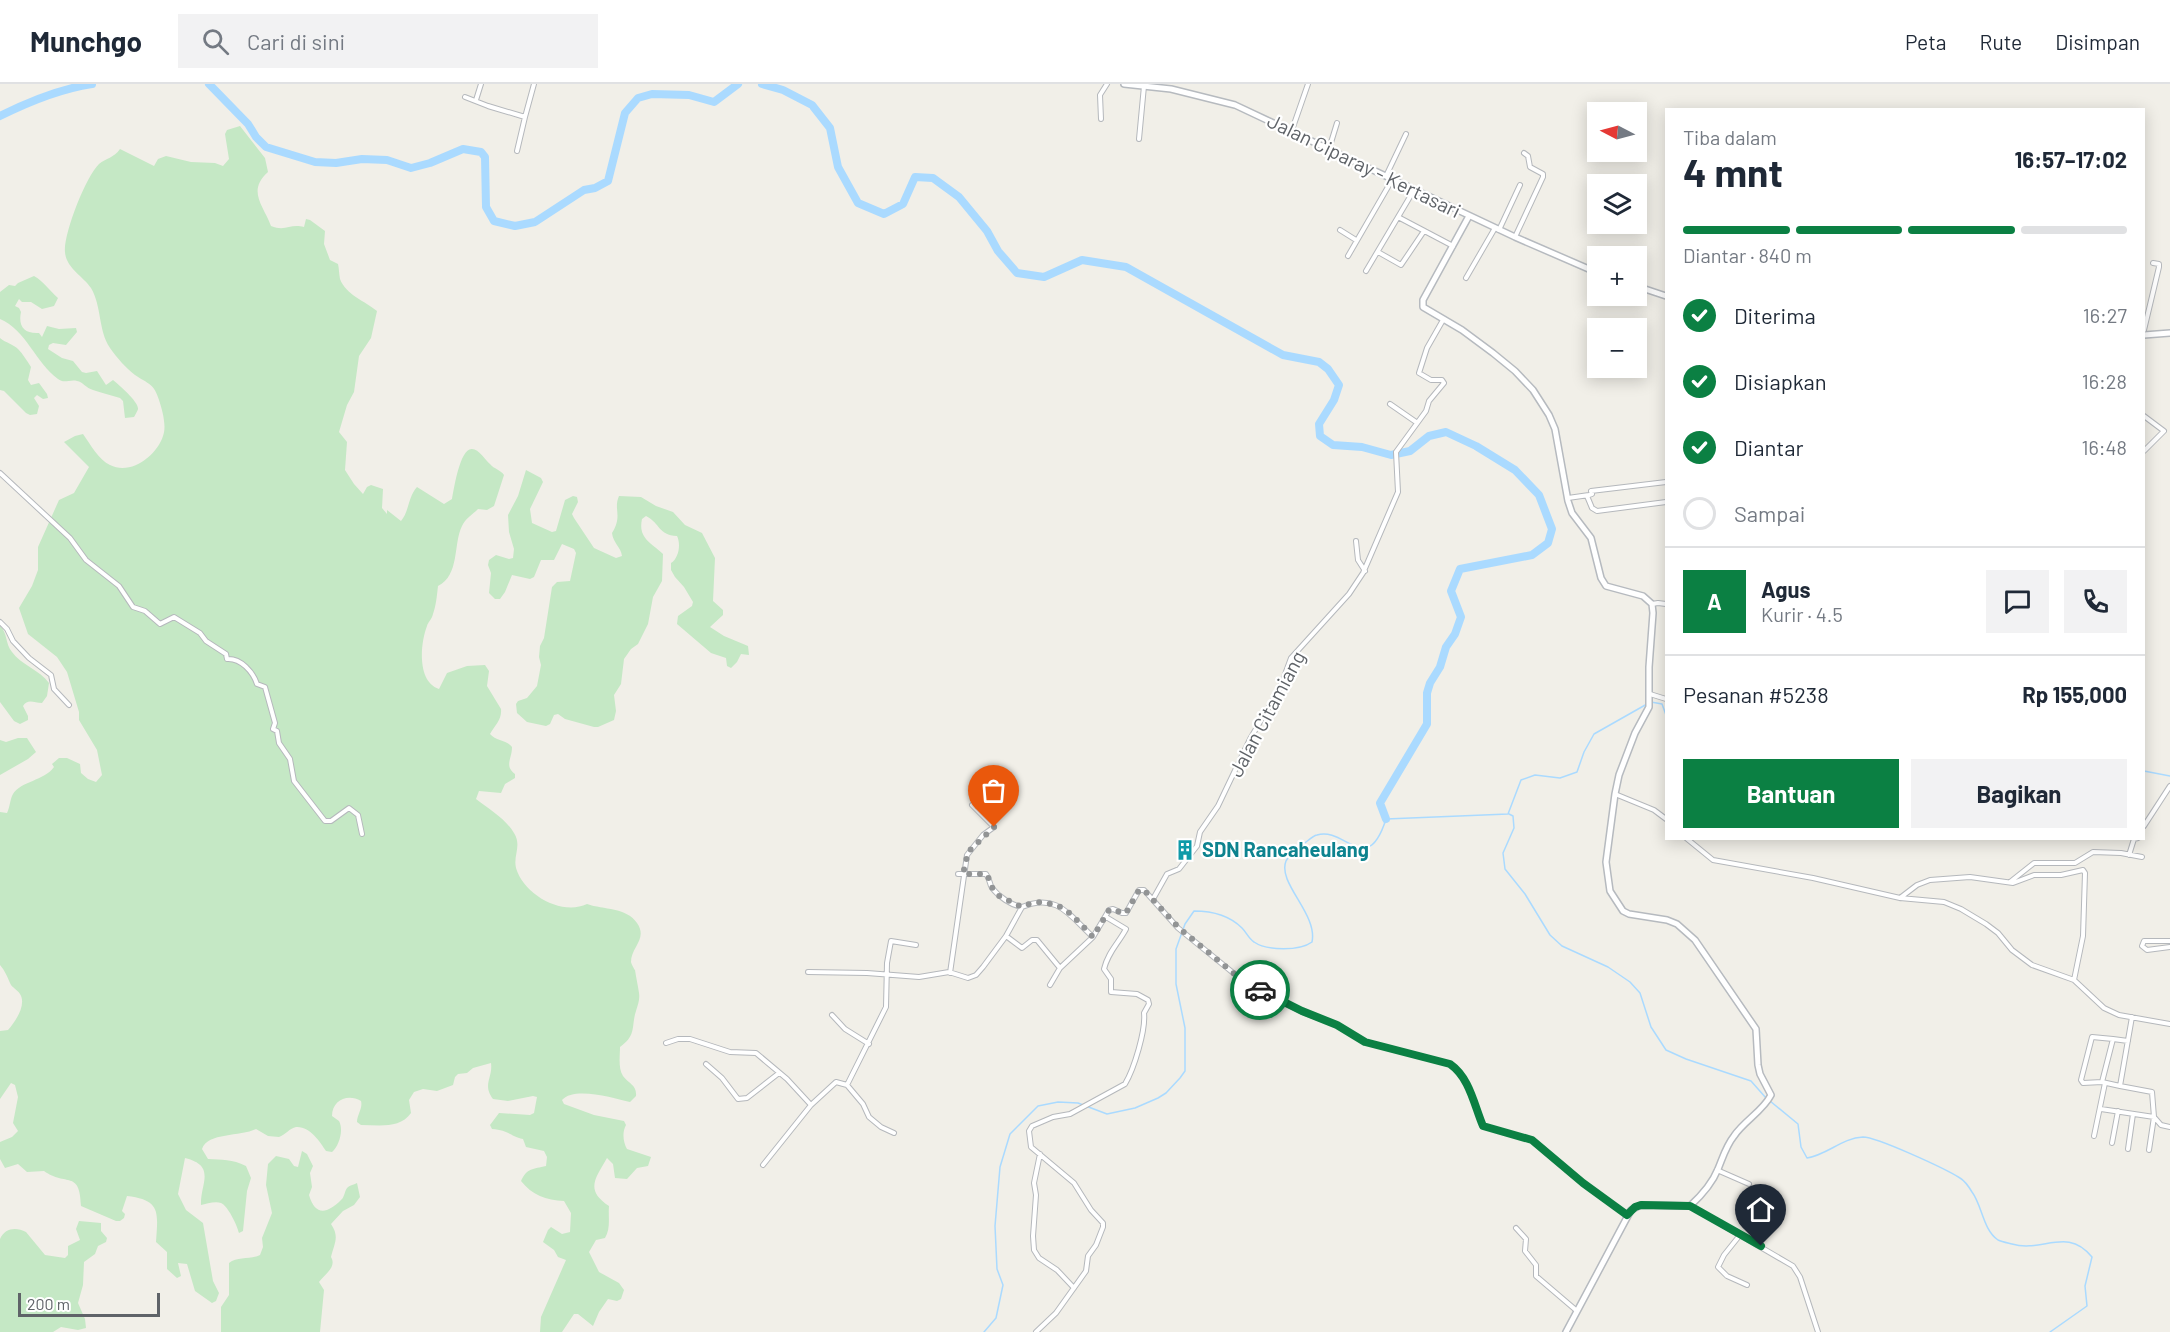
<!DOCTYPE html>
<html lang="id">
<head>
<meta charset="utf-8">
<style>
  :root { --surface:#fff; --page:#f2f2f3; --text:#1f2937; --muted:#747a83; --line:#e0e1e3; --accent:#0b8043 }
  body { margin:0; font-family:Barlow,sans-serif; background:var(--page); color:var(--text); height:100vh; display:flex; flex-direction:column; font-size:22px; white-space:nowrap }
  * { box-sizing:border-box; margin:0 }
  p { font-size:20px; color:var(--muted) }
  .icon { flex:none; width:33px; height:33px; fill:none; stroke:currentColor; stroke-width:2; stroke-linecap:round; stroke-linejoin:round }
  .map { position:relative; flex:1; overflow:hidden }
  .drawer { position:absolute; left:1665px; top:24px; width:480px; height:732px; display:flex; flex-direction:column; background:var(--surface); border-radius:0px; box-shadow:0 3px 15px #0003 }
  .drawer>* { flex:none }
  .needle { width:39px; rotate:276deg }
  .tools { position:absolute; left:1587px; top:18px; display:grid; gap:12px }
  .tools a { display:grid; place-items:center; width:60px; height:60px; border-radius:0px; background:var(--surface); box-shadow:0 3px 15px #0003; font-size:30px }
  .scale { position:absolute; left:18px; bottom:15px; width:142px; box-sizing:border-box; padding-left:6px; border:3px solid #5f6368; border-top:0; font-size:16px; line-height:21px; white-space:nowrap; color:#5f6368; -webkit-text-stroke:4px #fff; paint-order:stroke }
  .pin { position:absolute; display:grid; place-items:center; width:51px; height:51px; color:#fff; margin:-62px -26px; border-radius:50% 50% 50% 0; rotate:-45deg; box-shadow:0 0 6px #0007 }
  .pin .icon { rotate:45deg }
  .courier { position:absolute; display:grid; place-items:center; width:60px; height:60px; margin:-30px; border:4px solid #0b8043; border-radius:50%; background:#fff; color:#222; box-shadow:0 2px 8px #0007 }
  .headline em { font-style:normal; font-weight:700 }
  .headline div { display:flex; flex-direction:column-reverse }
  .headline { display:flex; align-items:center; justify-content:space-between; height:102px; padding:0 18px }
  h1 { font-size:39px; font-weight:700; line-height:45px }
  .bar { display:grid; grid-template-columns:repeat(4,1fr); gap:9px 6px; align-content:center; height:72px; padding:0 18px }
  .bar i { height:8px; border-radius:4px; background:var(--line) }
  .bar .selected { background:var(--accent) }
  .bar p { grid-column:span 4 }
  .line { display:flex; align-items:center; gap:15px; padding:0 18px; border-top:2px solid var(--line) }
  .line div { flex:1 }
  .round { display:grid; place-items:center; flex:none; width:63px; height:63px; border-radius:0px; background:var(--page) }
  ol { padding:0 18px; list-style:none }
  li { display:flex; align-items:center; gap:18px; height:66px }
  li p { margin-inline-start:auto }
  li .icon { padding:6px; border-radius:50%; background:var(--accent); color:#fff; stroke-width:4 }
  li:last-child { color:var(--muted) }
  li i { width:33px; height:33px; border:3px solid var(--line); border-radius:50% }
  .button { display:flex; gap:12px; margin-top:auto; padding:12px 18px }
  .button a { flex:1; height:69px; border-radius:0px; background:var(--accent); color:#fff; font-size:24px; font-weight:700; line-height:69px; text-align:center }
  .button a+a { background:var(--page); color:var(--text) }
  header { display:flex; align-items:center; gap:36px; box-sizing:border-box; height:84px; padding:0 30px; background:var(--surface); border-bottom:2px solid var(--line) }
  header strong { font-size:28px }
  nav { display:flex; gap:33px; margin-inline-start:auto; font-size:21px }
  .search { width:420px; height:54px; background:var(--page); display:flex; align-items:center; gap:15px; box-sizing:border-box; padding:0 21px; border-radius:0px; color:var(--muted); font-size:22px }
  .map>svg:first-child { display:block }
  .green { fill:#c5e8c5 }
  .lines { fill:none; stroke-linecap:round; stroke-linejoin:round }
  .stream { stroke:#aadaff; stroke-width:1.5 }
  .river { stroke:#aadaff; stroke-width:8 }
  .street-casing { stroke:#b5b8bc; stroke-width:6 }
  .secondary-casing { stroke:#b6babf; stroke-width:8 }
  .street { stroke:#fff; stroke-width:4 }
  .secondary { stroke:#fff; stroke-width:5 }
  .done { stroke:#929495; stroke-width:6; stroke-dasharray:0 10.8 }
  .route { stroke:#0b8043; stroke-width:8 }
  .labels { text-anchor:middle; stroke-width:4.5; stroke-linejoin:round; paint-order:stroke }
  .street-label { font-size:20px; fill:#5f6368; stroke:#fff }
  .culture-label { font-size:20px; font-weight:bold; fill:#0d838f; stroke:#fff; text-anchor:start }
</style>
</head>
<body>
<header>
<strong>Munchgo</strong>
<div class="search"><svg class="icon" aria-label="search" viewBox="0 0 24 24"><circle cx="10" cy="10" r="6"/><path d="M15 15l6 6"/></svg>Cari di sini</div>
<nav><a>Peta</a><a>Rute</a><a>Disimpan</a></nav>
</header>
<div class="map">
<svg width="2170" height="1248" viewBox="0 0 2170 1248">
  <rect width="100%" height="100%" fill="#f1efe8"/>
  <path class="green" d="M240,42L265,74L268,88C247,107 263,121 271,142C286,148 290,139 304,143L306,135L310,136L325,147L324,160L330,176L338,180C339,184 339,190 340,195C346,211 365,217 377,227L371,254L359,272L354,308L347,321L339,348L347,358L345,386L354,400L363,410L367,403L371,401L383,405L382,424L387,430V426L401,437C409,428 408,413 417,403L444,420L452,415C454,405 460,364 472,365C479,365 485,376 490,380C494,385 501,386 504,391L494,422L487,426L478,425C473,430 465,435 462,442C453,460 460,491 438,502C437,511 436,522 433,530C432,535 428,538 427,542C420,560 417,598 439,605L447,589L467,582L485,581L489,587L487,602L501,625C502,636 495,641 490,650C496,657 507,656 512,663C512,675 504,682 515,690V694L505,700L501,709L479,707L476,715C489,725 506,735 514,749C522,762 513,771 516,784C524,811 562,832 587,820C604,826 626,823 637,839C648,855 631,863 631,878C631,879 634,885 635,886C636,893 638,902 639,909C640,916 638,920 636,927C631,942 637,951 620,963C620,972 618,984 623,992C629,1000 637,1001 636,1012L630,1018C614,1014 574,1002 562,1016L564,1020L594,1031L624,1037L626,1041C622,1048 623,1058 627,1065L651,1073L648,1082L637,1084L627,1095L615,1094L613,1080L607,1074C595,1095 585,1106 609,1122C608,1133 611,1144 605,1154L596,1156L589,1168L599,1188L619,1199L624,1206L621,1215L617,1217L608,1215L599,1228L593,1242L578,1230H574L562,1248H540L541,1233L566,1176L558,1173L554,1166L543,1158L548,1146L551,1143L562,1150L570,1148L571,1129L564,1117C546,1116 532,1111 521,1097C527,1084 533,1085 546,1082L547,1073L544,1067L526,1063L523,1055C510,1052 508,1046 492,1045L490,1041L499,1029L530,1031L534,1029L537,1013L533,1012L508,1017L493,1015C482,1000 493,994 491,979L473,984L467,989L458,990L455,993L453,1001L437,1007L423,1005L414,1008L409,1016L411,1029C400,1045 379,1041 361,1041L357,1038C357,1031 363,1024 361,1017C348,1009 332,1016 332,1032L339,1037C344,1046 339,1062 332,1068L326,1067C320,1058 310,1042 296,1043C290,1044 285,1051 279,1053L268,1052L256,1045C240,1053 208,1048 202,1065L208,1075C222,1076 232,1075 246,1082L251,1094L247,1107L243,1147L239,1149C237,1141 228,1122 221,1119C215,1117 206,1120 201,1121C200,1100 217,1082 185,1074L178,1110L186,1126L203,1139L213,1197L219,1209L216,1217L212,1219L195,1207L187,1180L178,1179L181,1192L177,1194L167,1185V1168L156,1158C158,1128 161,1116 127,1112L122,1127L125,1130L124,1134L120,1137H116L81,1122C80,1085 66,1103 44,1087L27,1088L18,1080L5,1084L0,1075V1058L12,1053L18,1047L13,1039L18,1013L15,1001L11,999L0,1015V947L8,946C15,938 27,921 20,910C17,905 12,904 10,899C7,892 5,887 0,881V728L7,729C10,723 10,715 13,710C21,697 44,697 54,683L52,680L59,674H67L80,680L81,689L88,695L96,698L102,691L97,666L79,636V628L67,588L57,573L28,550L19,524L32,502L38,486V463L59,416L74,409L89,383L64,358L75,352L83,350C90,360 99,376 110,381C131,392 157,371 163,352C167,342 162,325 159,316C154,299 148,300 135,291C126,284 117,274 110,264C98,246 102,223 91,204C83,192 66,184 65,168C63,151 86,92 99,80C106,74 114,74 120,65L154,82L158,75L166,72L191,78L215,79L223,82L229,75L225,50L227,46Z
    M34,192C43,197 50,207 58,214L54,222L42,225L31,218H22L19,215L15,222L19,224L21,228C18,242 24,250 39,249L42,253L47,242L59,245L76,244L77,248L66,261L53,259L49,261L48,265L62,274L73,277L82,288L86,289L97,287L106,301L113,296C119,301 139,318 138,325C138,326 134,333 134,333L125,334L123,317L120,314C111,311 101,309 93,306C86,304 83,298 77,297C70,295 64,300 58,295C36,279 26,246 0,235V208L9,201L15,202L18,199Z
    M0,254C6,259 13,260 18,265C23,270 27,277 31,283L28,296L31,301L39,299L47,310L48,314L43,315L37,311L34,314L39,322L37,330L30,331L26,329L4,307L0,306Z
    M526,386L541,394L543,398L530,425L532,439L552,448L556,447L565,416L573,412L577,413L578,418L572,430L574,434L594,464L616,474L622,472C621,463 613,459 612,449C623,431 613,426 619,412L641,413L656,422L673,428L685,441L702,449L715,474L713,517L723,526V531L710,543L724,552L748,562L749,571L741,570L737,578L731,584L727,582L726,574L711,569L677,540L678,532L692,522L693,518L684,503L675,493L671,486V479C679,474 681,460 677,452C658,451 661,440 646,432L642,435C638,454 650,458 663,470L662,497L653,513L648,540L638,560L631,565L624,575L621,600L614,611L616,627L614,636L598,643H594L565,635L558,630L554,631L550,640L546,642L527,638L517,629L516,620L518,617L527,614L537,602L541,581L539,573L540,562L544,554L552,503L557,498L570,497L576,469L574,465L562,460L554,476H541L534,493L530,495L512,491L505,508L500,515H495L489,509L491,489L488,481L489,476L496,471L509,475L513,474L514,465L509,448L508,431L518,412Z
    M0,542C8,549 5,560 12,568C21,581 40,586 49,599L47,612L42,619C34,619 28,614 23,622L28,632V636L20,640L14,637L0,618Z
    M18,654H27L36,668L28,675L0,691V656L6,658Z
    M302,1067L307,1070L313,1082L310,1089L312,1103L309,1111C315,1132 327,1130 341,1116C345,1113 344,1107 348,1103C351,1101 353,1101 357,1099L360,1113L354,1121L343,1127L331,1140C340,1153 334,1160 331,1173C337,1183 325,1190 319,1198L324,1206L320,1248H221V1223L229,1211V1179C238,1172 250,1176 260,1171L263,1163L262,1154L272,1129L266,1101L268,1080L276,1072L289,1075L294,1082L298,1083Z
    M79,1137L101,1139V1147L107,1154L106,1158L98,1162L95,1170L84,1178L83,1201L78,1219L85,1235L86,1244L78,1246L61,1243L53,1248H0V1155C5,1144 16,1143 26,1148L45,1171L65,1174L68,1171V1162L80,1156L76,1145Z"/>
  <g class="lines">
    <path class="stream" d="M1651,618L1662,620L1666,631
      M2144,687L2170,692
      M1509,730L1513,732L1514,744L1503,769L1505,785L1525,810L1550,851L1562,862L1608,883L1630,898L1640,909L1651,943L1666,966L1686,975L1751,997L1766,1014
      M1770,1017L1798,1040L1801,1063L1807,1074C1827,1071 1842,1054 1863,1053C1877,1053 1946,1085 1960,1094C1965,1097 1969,1103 1972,1108C1982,1121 1983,1146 1998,1156C2002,1158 2008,1159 2012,1160C2043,1169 2067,1142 2092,1173L2085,1202L2087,1222L2050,1248
      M984,1248L996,1234L1003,1201L997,1185L995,1142L1000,1083L1010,1050L1038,1022L1058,1018L1078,1019L1107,1030L1135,1024L1158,1014L1166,1009L1180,994L1185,987V944L1176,900V865L1185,840L1194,827C1212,827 1229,831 1242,844C1246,848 1249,855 1254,858C1267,867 1300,867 1312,858C1318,830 1277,799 1286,777C1289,771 1297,765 1302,761C1307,758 1312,752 1317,751C1345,742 1367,795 1386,735L1508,730L1521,696L1535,691L1560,694L1577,688L1584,668L1594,650L1647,620"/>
    <path class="river" d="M209,0L248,40L256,53L266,63L315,78L336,79L362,75L387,76L411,84L430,79L463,65L481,68L485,73L486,123L494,137L515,142L535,138L584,106L595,104L608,97L625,29L638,14L652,10L689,11L714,18L738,0
      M762,0L783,6L812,21L830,44L838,83L858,119L884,130L903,120L915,93L933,94L959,113L987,147L998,167L1017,189L1044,193L1082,176L1126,183L1283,271L1319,278L1328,285L1339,301L1334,316L1319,340L1320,352L1333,361L1362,363L1391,371L1410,367L1429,352L1446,348L1476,362L1515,386L1539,411L1552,445L1548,459L1532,471L1460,485L1451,507L1461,533L1455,550L1446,563L1440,583L1430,599L1427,609V640L1380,719L1386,735
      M0,32C30,17 59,5 92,0"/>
    <g class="street-casing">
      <path id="street" d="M465,13L488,22L525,33L517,67
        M476,16L481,0
        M525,33L534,0
        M1101,35L1100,11L1107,0
        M1292,46L1308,0
        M1139,55L1144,2
        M1329,65L1337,39
        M1386,92L1406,50
        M1398,133L1453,162
        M1340,146L1356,156
        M1499,146L1520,101
        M1515,153L1543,93V90L1530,83L1528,72L1524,69
        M1378,168L1401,181L1424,147
        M1348,172L1392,96
        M1366,187L1414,106
        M1466,194L1495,144
        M2144,246L2159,183V180L2153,179
        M1390,320L1416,338
        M2144,332L2164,347L2144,367
        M0,389L70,454L86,476L119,502L133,523L145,527L160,540L174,533L200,549L206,557L226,570L227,575C241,574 253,588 257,600L265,603L275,639L273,645L277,647L279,659L290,675L294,697L325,737H331L349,724L358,731L362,750
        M1587,412L1592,424L1597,427L1666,418
        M1568,414L1589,411L1592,410L1591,407L1666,398
        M1356,457L1358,476L1365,487
        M1652,520L1658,519L1666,520
        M0,538L7,545L13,557L29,574L51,591L54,605L69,621
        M1650,610L1666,615
        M1615,710L1654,726L1666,735
        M2144,742L2170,702
        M1686,754L1713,776L1813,794L1900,814L1944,818L1961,825L1986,840L1998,849L2012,866L2032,881L2074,896L2104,924L2119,931L2170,940
        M2129,771L2134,755L2138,754
        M958,790H986C990,795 989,799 992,804C999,813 1011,821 1022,823L1006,852L1022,864L1032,856H1037L1060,884
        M2010,798L2034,779H2075L2093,768L2121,769L2142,773
        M1900,814L1917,801L1930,796L1970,793L2013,799L2034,791H2061L2083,786L2085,789L2083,852L2074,896
        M1153,815L1167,790L1179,785L1197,762L1200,748L1218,722L1250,655L1280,604L1291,574L1349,510L1363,489L1398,408L1396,368L1426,327L1429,317L1444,299L1442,296H1431L1419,289L1427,264L1443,236
        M1022,823C1057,808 1070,832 1093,853
        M2170,857H2144L2142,862L2147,866L2170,863
        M808,888L867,889L919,893L949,888L968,894L976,891L983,883L1006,852
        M950,889L967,771L983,751L994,743L972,721
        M1050,901L1060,884L1093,853L1109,826L1113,825L1122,829H1126L1139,806H1144L1178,844L1237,892L1260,907L1302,928L1337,941L1365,958L1450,980C1469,994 1474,1021 1483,1042L1532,1056L1583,1099L1627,1131
        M832,931L845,945L869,960
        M2113,955L2092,953L2081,996L2083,999L2102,998L2120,1002L2132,933
        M666,959L678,955H690L730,968L756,969L787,995L811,1021
        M706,980L722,994L738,1015L747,1014L779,989
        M2102,998L2113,955L2128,957
        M847,1001L863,1020L869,1033L881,1043L894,1049
        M2120,1002L2152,1008L2154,1033L2149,1066
        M2101,1025L2154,1033L2161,1041L2170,1043
        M2094,1052L2105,999
        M2112,1059L2118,1027
        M2128,1065L2133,1030
        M1040,1070L1034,1099L1036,1111L1033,1152L1034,1166L1039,1174L1057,1186L1074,1204
        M763,1081L811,1021L836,998L847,1001L886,923L887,879L891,857L916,861
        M1717,1086L1749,1100
        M1690,1122L1793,1182L1800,1193L1818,1248
        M1516,1144L1526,1155L1525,1167L1536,1181V1192L1577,1227
        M1740,1151L1724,1171L1718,1183L1727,1192L1747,1201
        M1036,1248L1056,1229L1086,1187L1088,1172L1096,1161L1103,1143V1139L1091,1126L1074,1099L1031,1063L1029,1047L1032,1042L1053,1033L1070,1030L1125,1000C1134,985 1146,946 1144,929L1149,920L1148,916L1137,910L1111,908V895L1104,885C1108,868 1118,860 1126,845L1106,833"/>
    </g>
    <g class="secondary-casing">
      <path id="secondary" d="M1124,0L1171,5L1235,21L1515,153L1598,189
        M1469,132L1423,216V223L1462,246L1493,269L1515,287L1533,306L1549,331L1555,345L1568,417L1572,429L1591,454L1601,494L1606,502L1643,512L1652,520L1653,529L1649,583V623L1635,649L1619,691L1615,710L1606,778L1610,807L1623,827L1629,830L1667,836L1677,840L1695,856L1756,945L1758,981L1760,990L1771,1011C1763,1027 1744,1037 1734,1052C1726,1062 1723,1073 1718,1085C1712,1100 1702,1111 1690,1122L1641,1121L1631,1126L1566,1248
        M1636,202L1666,212
        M2144,251L2170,249"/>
    </g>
    <use href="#street" class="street"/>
    <use href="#secondary" class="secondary"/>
  </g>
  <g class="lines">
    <path class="done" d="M994,743L968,768L963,790H986L989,795L990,801L999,812L1022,823L1032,819L1041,818L1057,821L1071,830L1093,853L1109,826L1113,825L1122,829H1126L1139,806H1144L1179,844L1237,892L1260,906"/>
    <path class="route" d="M1260,906L1302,927L1337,941L1365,958L1450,980C1470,994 1474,1021 1483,1042L1532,1056L1583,1099L1627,1131L1635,1123L1641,1121L1690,1122L1761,1162"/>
  </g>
  <defs>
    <g id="building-bare" transform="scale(1.62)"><path d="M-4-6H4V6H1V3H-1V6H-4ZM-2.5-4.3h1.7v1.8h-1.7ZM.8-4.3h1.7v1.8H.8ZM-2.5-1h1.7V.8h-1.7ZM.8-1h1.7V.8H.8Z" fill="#0f9aa8" stroke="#fff" stroke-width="2.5" paint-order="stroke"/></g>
  </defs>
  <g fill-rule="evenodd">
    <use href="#building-bare" x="1185" y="766"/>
  </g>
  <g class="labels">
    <g class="street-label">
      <text transform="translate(1364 82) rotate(26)" y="7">Jalan Ciparay - Kertasari</text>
      <text transform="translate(1267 630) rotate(-62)" y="7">Jalan Citamiang</text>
    </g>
    <g class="culture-label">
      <text x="1202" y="773">SDN Rancaheulang</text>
    </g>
  </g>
</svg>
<div class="tools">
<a><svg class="needle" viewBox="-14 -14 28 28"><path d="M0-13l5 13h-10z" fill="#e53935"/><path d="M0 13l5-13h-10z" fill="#747a83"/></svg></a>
<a><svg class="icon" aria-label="layers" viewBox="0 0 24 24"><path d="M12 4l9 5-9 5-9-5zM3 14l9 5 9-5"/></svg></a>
<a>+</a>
<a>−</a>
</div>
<div class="scale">200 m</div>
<div class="pin" style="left:994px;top:743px;background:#ea580c"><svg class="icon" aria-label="bag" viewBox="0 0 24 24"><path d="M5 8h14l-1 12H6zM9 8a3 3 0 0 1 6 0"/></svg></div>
<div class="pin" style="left:1761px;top:1162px;background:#1f2937"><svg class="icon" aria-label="home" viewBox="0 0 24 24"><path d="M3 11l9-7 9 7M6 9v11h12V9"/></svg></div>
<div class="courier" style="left:1260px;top:906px"><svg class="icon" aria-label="car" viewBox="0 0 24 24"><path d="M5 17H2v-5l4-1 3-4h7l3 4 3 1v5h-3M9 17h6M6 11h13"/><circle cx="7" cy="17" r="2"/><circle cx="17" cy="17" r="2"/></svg></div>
<section class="drawer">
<div class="headline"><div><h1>4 mnt</h1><p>Tiba dalam</p></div><em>16:57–17:02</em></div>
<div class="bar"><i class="selected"></i><i class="selected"></i><i class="selected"></i><i></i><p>Diantar · 840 m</p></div>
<ol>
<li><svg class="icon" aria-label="check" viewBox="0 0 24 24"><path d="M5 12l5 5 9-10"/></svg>Diterima<p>16:27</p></li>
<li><svg class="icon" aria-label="check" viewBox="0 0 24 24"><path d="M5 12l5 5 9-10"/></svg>Disiapkan<p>16:28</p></li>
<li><svg class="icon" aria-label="check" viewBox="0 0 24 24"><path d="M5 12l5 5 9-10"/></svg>Diantar<p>16:48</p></li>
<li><i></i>Sampai</li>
</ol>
<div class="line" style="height:108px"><b class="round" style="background:var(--accent);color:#fff">A</b><div><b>Agus</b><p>Kurir · 4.5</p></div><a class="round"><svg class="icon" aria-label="chat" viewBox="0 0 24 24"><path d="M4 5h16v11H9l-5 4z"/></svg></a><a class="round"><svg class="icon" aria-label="phone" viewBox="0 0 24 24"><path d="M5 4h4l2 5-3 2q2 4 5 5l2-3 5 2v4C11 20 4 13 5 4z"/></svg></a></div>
<div class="line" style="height:78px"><div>Pesanan #5238</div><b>Rp 155,000</b></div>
<div class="button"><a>Bantuan</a><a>Bagikan</a></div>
</section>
</div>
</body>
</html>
